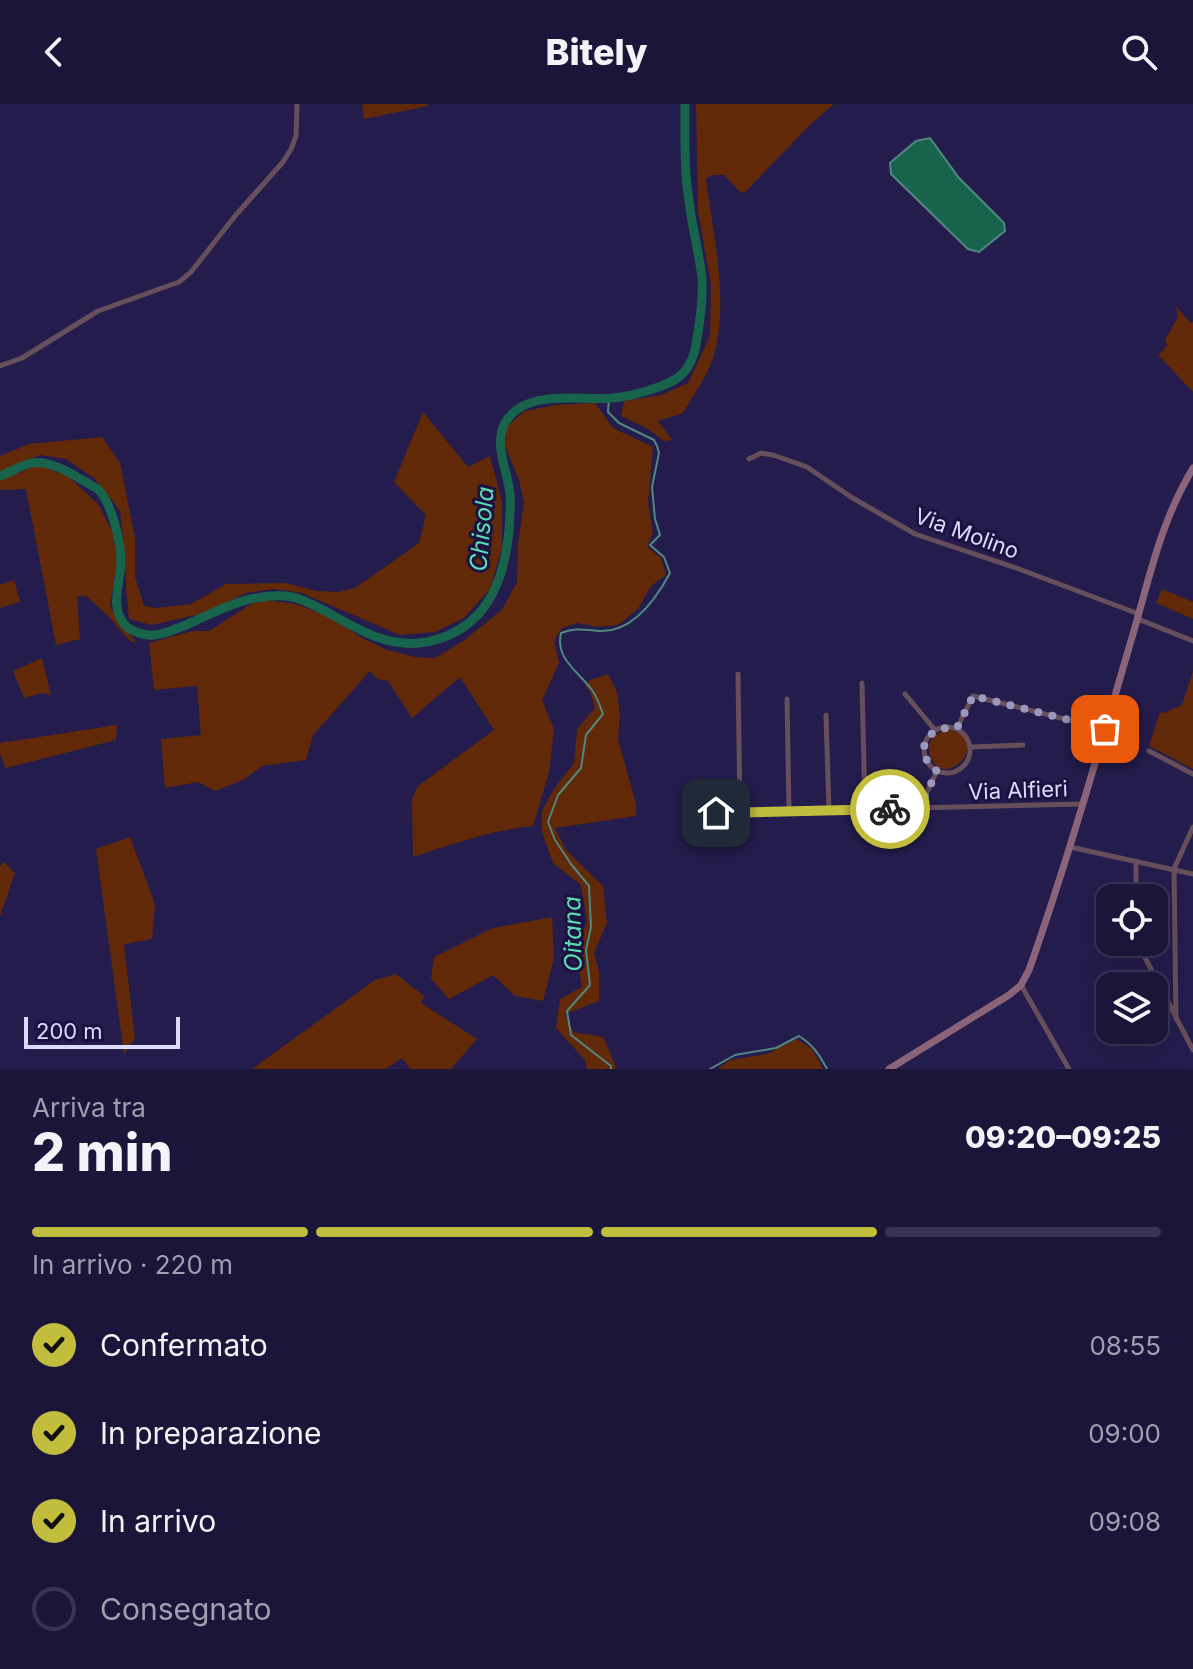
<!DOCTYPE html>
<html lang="it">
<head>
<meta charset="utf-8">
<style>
  :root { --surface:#1b153a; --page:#282245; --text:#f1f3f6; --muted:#a09faf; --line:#393454; --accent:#c3bd3e }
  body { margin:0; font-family:Inter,sans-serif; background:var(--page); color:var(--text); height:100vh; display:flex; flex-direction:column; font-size:30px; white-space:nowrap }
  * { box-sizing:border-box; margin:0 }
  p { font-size:26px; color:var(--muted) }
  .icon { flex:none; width:44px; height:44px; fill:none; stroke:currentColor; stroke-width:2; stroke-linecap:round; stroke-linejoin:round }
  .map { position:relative; height:965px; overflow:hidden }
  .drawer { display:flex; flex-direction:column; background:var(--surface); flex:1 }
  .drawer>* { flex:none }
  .tools { position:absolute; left:1096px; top:780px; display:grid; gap:16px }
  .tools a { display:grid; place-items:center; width:72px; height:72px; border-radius:16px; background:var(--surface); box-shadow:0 8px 32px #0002,0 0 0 2px var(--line); font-size:40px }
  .scale { position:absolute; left:24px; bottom:20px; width:156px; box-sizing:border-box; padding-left:8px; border:4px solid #dbdbfb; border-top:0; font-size:22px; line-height:28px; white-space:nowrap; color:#dbdbfb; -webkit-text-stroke:6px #1c1242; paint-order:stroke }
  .pin { position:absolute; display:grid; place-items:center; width:68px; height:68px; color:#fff; margin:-34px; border-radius:16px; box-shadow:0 4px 12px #0006 }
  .courier { position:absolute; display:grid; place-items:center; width:80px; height:80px; margin:-40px; border:6px solid #c3bd3e; border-radius:50%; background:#fff; color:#222; box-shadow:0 2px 10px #0007 }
  .headline em { font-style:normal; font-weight:800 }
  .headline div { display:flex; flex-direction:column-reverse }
  .headline { display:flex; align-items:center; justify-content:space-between; height:136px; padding:0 32px }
  h1 { font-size:52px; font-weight:800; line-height:60px }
  .bar { display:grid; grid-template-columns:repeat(4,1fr); gap:12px 8px; align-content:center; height:96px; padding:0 32px }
  .bar i { height:10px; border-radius:6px; background:var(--line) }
  .bar .active { background:var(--accent) }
  .bar p { grid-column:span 4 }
  ol { padding:0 32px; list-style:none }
  li { display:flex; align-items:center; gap:24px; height:88px }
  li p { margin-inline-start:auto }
  li .icon { padding:8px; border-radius:50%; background:var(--accent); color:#111; stroke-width:4 }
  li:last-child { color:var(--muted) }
  li i { width:44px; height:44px; border:4px solid var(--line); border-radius:50% }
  header { display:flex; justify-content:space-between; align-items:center; height:104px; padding:0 32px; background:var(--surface); font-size:36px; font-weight:800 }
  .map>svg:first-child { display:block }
  .green { fill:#612908 }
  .water { fill:#18634b; stroke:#528780; stroke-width:2 }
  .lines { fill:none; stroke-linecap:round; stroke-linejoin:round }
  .stream { stroke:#528780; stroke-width:2 }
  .river { stroke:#18634b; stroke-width:9 }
  .street { stroke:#674e5b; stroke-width:5 }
  .secondary { stroke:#8c6479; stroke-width:7 }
  .done { stroke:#9b98be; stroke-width:8; stroke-dasharray:0 14.4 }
  .route { stroke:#c3bd3e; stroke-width:10 }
  .labels { text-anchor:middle; stroke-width:6; stroke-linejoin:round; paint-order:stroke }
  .street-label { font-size:22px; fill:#dbdbfb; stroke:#1c1242 }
  .water-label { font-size:24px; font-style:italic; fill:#5cdeb0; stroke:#1c1242 }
</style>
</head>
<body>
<header><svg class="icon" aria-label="back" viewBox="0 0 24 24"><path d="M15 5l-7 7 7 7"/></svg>Bitely<svg class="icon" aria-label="search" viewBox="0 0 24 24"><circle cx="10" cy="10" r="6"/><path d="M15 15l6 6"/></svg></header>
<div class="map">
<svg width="1193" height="965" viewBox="0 0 1193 965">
  <rect width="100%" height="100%" fill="#241c4d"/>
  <path class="green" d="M362,0H428V2L364,15Z
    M696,0H834L811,20L744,89L740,88L724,71H712L706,75C713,130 730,200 713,254C707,273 693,291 683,309L658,317L672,336L664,337L648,325L621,312L624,297L661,291L688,279L710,232L711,181L698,107Z
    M1176,203L1191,219L1193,218V288L1158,251L1167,242L1165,236L1178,213Z
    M595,299L613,324L653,343L648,399L653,428L647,443L661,454L666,471L651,482L638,505L618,521L597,523L577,519L562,524L554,536L559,559L542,596L554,625L549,668L533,722C491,726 453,740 413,753L412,695L418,682L494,626L460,573L412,614L388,577L377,575L370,567L313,631L306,656L262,662L245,675L215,687L198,678L165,684L161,635L201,631L197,582L154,586L149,539L192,527H209L251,500L265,496L296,500L336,516L360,533L387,546L415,553L435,554L463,537L502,506L517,478L518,440L524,399L519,376L505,342L506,323L525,307L555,301Z
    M423,308L468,363L490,352L502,397V443L490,485L464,514L435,528L400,531L302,489L274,485L246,489L205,509L152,521L129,515L126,484L125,450L120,407L95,375L66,355L40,351L0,367V352L29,340L102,333L120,359L135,434V473L144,502L156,504L191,500L226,480L286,479L316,487L338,488L355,484L419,439L426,411L394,378Z
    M38,361L69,373L98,400L113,429L117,458L110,502L119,517L136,538H131L108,512L86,492H77L80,535L56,541L26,385L0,386V376Z
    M14,476L20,498L0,504V481Z
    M1162,485L1193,498V515L1156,499Z
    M42,554L51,591L42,589L24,594L13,567Z
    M1193,567V665L1149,642L1160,608L1164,609L1182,601Z
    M608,570L617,588L620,611L618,635L636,700V712L555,724L566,746L603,782L607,819L594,849L599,868V897L565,910L573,928L603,933L615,960L616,965H587L585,956L556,924L560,895L582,883L576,849L587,817L581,781L553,759L542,728V707L554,685L574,659L577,625L595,604L590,587L585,582L590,576Z
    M117,621L116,636L6,664L0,650V639Z
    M950,626C995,639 941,689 930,651C925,636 937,627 950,626Z
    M130,733L155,800L152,835L124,840L135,935L124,950L96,745Z
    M4,758L15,769L0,812V762Z
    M552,813L554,854L543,897L515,892L493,871L449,895L431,875L434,853L493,824Z
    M396,870L424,892L421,899L477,935L451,965H410L402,954L386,965H252L375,876Z
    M797,935L812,945L823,965H718L730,956L767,950Z"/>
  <path class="water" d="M930,34L959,74L1004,119L1005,127L979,148L968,145L891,70L890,59L916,37Z"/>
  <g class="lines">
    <path class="stream" d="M609,294L608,308L619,319L654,336L657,342L659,349L652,383L655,415L660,431L650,441L664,453L670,469C656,495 632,529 599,527C583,526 577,523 561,529C555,555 578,567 592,586C597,593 600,602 603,610L586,631L581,664L558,691L548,718L555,736L571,760L589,782L591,823L586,846L590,881L567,907L571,931L611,962V965
      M710,965L735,951L776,944L799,932C813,941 819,950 827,965"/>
    <path class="river" d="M0,372C10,368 20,362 31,359C53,355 79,375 98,385C112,400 121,438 121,459C120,480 109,504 126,522C132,528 146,532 154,531C166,530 177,524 188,520C209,511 233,498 256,494C267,492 281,491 292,493C303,495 315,502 325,507C358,525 388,545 427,538C485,526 504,480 509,426C510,414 511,402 510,390C508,367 493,341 505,319C525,284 579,297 612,294C629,293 667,283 680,272C693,261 696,244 698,228C701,210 703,193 702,174C699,148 692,123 689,97C684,65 685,32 685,0"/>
    <path class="street" d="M0,262L22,254L98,207L179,178L191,168L235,112L283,58L291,45L296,32L297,0
      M749,355L761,349L773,351L807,363L851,393L915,430L1019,465L1139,510
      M1138,515L1193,537
      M738,570L740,708
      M862,579L865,706
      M905,590L935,626
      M787,595L789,707
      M826,611L829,707
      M924 646a23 23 0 1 1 46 0a23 23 0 1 1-46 0Z
      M957,624L973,592L1105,625
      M971,643L1023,641
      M1149,647L1193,670
      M919,705L937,667
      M716,709L1082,700
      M1070,743L1193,770
      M1136,757V794
      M1137,838L1193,946
      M1021,881L1069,965
      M1176,915L1174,765L1193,723"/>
    <path class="secondary" d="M889,965L1009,891L1021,881L1029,866C1066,761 1097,653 1128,547C1148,482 1158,422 1193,364"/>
  </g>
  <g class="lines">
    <path class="done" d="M890,705H919L937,667C911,648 927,620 957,624L973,592L1105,625"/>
    <path class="route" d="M716,709L890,705"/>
  </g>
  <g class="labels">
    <g class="street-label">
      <text transform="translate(967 429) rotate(20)" y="8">Via Molino</text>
      <text transform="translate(1018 686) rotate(-2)" y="8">Via Alfieri</text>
    </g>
    <g class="water-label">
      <text transform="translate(482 425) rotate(-85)" y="8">Chisola</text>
      <text transform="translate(573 830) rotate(-91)" y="8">Oitana</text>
    </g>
  </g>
</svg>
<div class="tools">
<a><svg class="icon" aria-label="locate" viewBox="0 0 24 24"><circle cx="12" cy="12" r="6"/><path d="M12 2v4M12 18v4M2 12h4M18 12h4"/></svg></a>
<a><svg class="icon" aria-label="layers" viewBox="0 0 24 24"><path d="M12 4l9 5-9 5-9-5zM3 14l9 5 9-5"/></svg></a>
</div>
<div class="scale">200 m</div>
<div class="pin" style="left:1105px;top:625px;background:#ea580c"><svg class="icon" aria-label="bag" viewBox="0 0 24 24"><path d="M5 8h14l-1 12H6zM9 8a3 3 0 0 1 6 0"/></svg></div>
<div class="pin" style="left:716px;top:709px;background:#1f2937"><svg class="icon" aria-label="home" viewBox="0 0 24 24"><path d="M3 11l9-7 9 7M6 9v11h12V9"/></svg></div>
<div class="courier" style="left:890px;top:705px"><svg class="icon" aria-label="bike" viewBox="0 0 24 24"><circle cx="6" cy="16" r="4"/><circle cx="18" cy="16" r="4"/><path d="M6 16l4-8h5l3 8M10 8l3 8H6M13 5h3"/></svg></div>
</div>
<section class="drawer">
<div class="headline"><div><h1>2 min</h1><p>Arriva tra</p></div><em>09:20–09:25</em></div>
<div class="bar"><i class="active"></i><i class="active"></i><i class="active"></i><i></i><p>In arrivo · 220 m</p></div>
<ol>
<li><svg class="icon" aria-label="check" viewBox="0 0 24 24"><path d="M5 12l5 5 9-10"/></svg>Confermato<p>08:55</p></li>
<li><svg class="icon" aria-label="check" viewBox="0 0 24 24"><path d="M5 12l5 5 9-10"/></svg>In preparazione<p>09:00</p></li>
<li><svg class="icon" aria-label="check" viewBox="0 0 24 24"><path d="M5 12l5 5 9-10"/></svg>In arrivo<p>09:08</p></li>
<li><i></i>Consegnato</li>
</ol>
</section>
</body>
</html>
